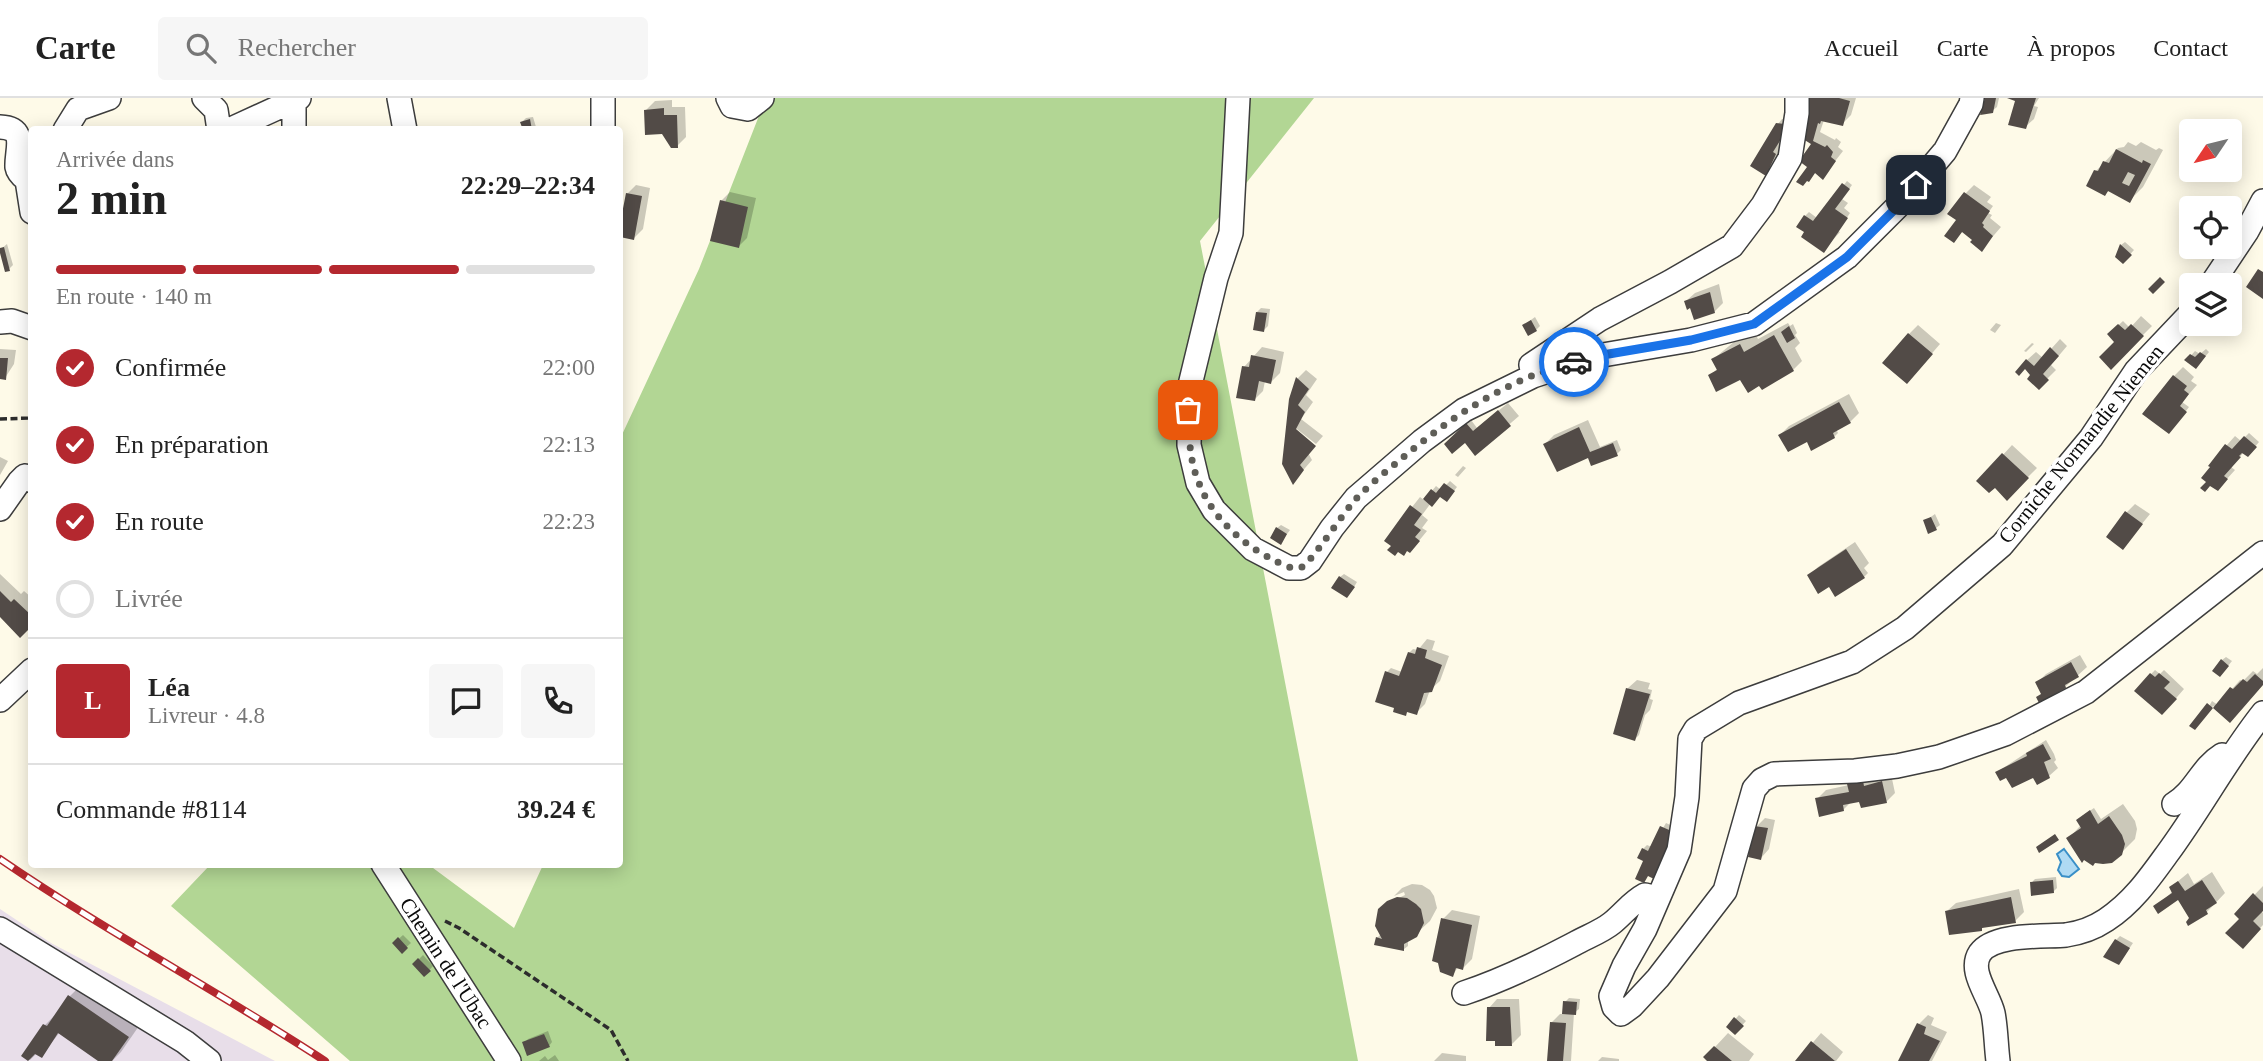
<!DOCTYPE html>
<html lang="fr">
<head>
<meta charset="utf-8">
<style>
  :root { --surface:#fff; --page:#f6f6f6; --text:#222; --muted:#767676; --line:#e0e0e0; --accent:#b4282f }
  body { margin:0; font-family:Georgia,serif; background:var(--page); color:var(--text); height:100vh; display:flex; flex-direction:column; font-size:26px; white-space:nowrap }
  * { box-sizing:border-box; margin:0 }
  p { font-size:23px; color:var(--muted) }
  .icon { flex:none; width:38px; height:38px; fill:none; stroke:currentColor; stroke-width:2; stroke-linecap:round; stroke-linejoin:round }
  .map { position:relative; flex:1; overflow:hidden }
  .panel { position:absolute; left:28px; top:28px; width:595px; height:742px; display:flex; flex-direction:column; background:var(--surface); border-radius:7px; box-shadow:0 4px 18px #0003 }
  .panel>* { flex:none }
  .needle { width:46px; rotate:235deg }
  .buttons { position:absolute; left:2179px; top:21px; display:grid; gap:14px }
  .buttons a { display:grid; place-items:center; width:63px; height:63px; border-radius:7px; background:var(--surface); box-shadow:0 4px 18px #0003; font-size:35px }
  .pin { position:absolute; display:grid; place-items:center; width:60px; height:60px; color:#fff; margin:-30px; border-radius:14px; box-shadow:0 4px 10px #0006 }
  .courier { position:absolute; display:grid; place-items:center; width:70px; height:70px; margin:-35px; border:5px solid #1a73e8; border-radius:50%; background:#fff; color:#222; box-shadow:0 2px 9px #0007 }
  .head em { font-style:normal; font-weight:600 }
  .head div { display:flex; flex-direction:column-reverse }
  .head { display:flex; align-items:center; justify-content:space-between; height:119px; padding:0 28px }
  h1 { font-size:46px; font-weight:600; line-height:52px }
  .bar { display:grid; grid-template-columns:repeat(4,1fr); gap:10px 7px; align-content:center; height:84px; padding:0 28px }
  .bar i { height:9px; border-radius:5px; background:var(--line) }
  .bar .on { background:var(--accent) }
  .bar p { grid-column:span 4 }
  .line { display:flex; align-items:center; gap:18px; padding:0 28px; border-top:2px solid var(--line) }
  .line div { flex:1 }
  .round { display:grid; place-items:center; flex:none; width:74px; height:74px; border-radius:7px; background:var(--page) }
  ol { padding:0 28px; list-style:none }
  li { display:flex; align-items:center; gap:21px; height:77px }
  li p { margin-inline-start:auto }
  li .icon { padding:7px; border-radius:50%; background:var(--accent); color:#fff; stroke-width:4 }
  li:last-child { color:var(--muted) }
  li i { width:38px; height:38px; border:4px solid var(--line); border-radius:50% }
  header { display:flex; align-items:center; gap:42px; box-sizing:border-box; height:98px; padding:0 35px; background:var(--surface); border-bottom:2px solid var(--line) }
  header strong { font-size:33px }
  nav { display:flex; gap:38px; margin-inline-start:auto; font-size:24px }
  .search { width:490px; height:63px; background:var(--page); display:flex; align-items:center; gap:18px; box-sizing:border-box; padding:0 24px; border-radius:7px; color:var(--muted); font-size:26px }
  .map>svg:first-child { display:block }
  .industrial { fill:#e8dee9 }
  .forest { fill:#b2d694 }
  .water { fill:#afdaf3; stroke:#398fc7; stroke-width:2 }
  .shadow { fill:#0003 }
  .building { fill:#524b47; fill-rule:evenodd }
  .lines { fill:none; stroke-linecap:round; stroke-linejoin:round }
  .minor-casing { stroke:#3d3d3d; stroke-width:26 }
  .path { stroke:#2c2c2c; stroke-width:3.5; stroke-dasharray:7 3.5; stroke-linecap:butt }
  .minor { stroke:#fff; stroke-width:23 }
  .rail-casing { stroke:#b4282f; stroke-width:8 }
  .rail { stroke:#fff; stroke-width:5; stroke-dasharray:16; stroke-linecap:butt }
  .done { stroke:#5f5e58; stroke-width:7; stroke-dasharray:0 12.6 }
  .route { stroke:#1a73e8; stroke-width:9 }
  .labels { text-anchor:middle; stroke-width:7; stroke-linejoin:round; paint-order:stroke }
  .street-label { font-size:21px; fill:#0a0a0a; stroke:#fff }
</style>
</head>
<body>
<header>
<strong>Carte</strong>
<div class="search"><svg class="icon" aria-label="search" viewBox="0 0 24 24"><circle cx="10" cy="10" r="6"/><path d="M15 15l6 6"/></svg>Rechercher</div>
<nav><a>Accueil</a><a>Carte</a><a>À propos</a><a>Contact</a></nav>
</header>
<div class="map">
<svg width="2263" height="963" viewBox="0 0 2263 963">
  <rect width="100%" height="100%" fill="#fefae8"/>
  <path class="industrial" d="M0,811L51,845L275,963H0Z"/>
  <path class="forest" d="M766,0H1314L1200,143L1358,963H350L171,808L210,767H429L514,830L543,767L620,766V341L699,171Z"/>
  <path class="water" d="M2064,751L2079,771L2069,779L2062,778L2058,772L2061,764L2057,756Z"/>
  <path class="shadow" d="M1810,0H1856L1851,17L1842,26L1824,22L1820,34L1835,42L1836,40L1841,44L1838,49L1843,53L1822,80L1816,74L1809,82L1814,45L1797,35Z
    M1987,0H1999L1997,9L1992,13Z
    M2010,0H2039L2034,8L2038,9L2034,21L2025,29L2016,1Z
    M672,2V9H685L686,39L677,48L646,12L655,3Z
    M533,19L536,29L533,32H525L522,24L526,20Z
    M1782,21L1788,22L1789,32L1780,45L1784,47L1774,67L1765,76L1778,26Z
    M2128,44L2136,48L2141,44L2156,52L2159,50L2163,52L2143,89L2130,102L2110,92L2105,96L2096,73L2118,50L2124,49Z
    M1847,83L1852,87L1842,101L1848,105L1844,110L1850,115L1838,133L1840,134L1823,153L1805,118L1809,114L1817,120Z
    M636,87L650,90L643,131L634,140L620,136L627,96Z
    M1974,87L1991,99L1987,104L1993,108L1988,115L1992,117L1990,120L2001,129L1982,151L1975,142L1963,133L1954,142L1966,95Z
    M730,94L756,100L747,140L738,149L721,103Z
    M2125,144L2134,152L2123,164L2121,147Z
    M7,146L13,167L9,171L1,151Z
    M1719,186L1723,205L1714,214L1686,203L1695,195Z
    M1261,210L1270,211L1268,228L1264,232L1257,214Z
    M2141,218L2152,228L2111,269L2117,243L2109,236L2123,223L2130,230Z
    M1535,219L1540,228L1536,232L1524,227Z
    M1788,225L1790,228L1793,226L1797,235L1795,237L1800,245L1795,250L1802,263L1793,272L1741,279L1710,278L1718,270L1717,258L1735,243L1754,234L1758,241Z
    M1996,225L2001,227L1995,235L1990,232Z
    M1918,227L1940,246L1915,275L1909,236Z
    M2060,241L2067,248L2051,267L2056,272L2039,289L2027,262L2036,254L2043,260Z
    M2032,245L2034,246L2026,254L2024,253Z
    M1262,249L1284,254L1280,275L1271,284L1265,283L1263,293L1254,302L1244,269Z
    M0,251L16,252L14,266L5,280L0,279Z
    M2206,251L2209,254L2200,265L2187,262L2195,253L2200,256Z
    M2183,269L2194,279L2191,283L2197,287L2182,304L2189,309L2173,330L2174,278Z
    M1306,272L1317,281L1306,297L1313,304L1301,321L1323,338L1316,346L1293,328L1312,362L1293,384L1290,301L1298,280Z
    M1849,296L1859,315L1850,324L1836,331L1838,335L1834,339L1808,342L1780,337L1789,328Z
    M1508,305L1519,318L1476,355L1465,342L1447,346L1471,322L1477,330Z
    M1588,322L1600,349L1617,342L1621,352L1617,356L1595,355L1545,346L1554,337Z
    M2249,335L2259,344L2248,357L2244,354L2231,369L2235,372L2226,382L2208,384L2212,369L2210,367L2227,347L2235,338L2241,343Z
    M2012,347L2037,370L2007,400L1995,388L1979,383Z
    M0,359L8,363L0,377Z
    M1463,368L1466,370L1458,379L1455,377Z
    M1450,383L1457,389L1450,398L1441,397L1431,405L1422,417L1428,422L1422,430L1427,433L1418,444L1393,448L1386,442L1420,399L1424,402L1436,388L1441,392Z
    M2135,406L2150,416L2123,449L2126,415Z
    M1935,416L1940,427L1936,430L1925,423Z
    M1281,427L1290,432L1281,444L1277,430Z
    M1855,444L1869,465L1864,470L1868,475L1864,479L1836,497L1829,487L1809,478L1818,469Z
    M0,476L21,496L24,493L32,500V526L0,517Z
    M1344,476L1357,484L1351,494L1340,479Z
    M1427,541L1435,543L1432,552L1449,558L1440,583L1430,592L1425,606L1416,615L1409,612L1405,616L1387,574L1391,570L1402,574L1409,555L1413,551L1418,552Z
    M2080,557L2087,569L2065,589L2043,595L2037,585L2046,576Z
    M2226,559L2232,563L2224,573L2222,562Z
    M2263,570V585L2230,622L2213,608L2199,626L2212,603L2218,607L2240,582L2243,583L2253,573L2257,576Z
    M2155,572L2160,576L2164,572L2184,591L2171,606L2136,592Z
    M1637,582L1650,585L1648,591L1652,592L1650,601L1653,602L1650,612L1645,617L1639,637L1635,641L1615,635L1628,590Z
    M2046,642L2054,656L2056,662L2054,664L2058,670L2049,678L2007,677L1997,674Z
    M1891,676L1895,695L1886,704L1860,701L1852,703L1843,712L1817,701L1826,692L1849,687L1858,678Z
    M2123,706L2135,723L2137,731L2135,741L2121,755L2068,741L2081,727L2082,718L2094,710L2101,721Z
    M1765,720L1775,722L1769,751L1761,760L1756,729Z
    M1666,725L1679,731L1644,783L1646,762L1643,751L1647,747L1652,749Z
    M2212,774L2225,795L2206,815L2191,820L2178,799L2156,809L2173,793L2171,789L2188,775L2194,786Z
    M2056,779L2057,790L2053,794L2031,785L2035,781Z
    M1412,786L1422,787L1430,792L1434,798L1437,810L1430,823L1408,843V848L1404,851L1377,840L1381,836L1390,804L1405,797L1404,794L1394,798L1402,790Z
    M2263,788V811L2261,813L2263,815V827L2243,848L2241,821L2236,816Z
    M2019,791L2024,814L2015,823L1985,828L1981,831L1947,813L1956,805Z
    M1452,812L1480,818L1472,861L1463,870L1458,869L1453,877L1443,821Z
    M403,837L411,845L402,853L394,845Z
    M2120,838L2133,845L2122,861L2116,842Z
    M423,857L433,868L425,877L414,866Z
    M83,885L141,925L121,954L112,963H101L60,934L41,958L37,955L30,962L23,958L45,927L54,918L55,919L70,898Z
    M1569,900L1580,901L1579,911L1574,915L1571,963H1549L1551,925L1560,916H1564L1565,904Z
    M1497,901H1519L1521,937L1512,946L1489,910Z
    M1739,917L1746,923L1735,935L1728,929Z
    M1928,917L1934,920L1931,927L1947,934L1932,963H1903L1919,926Z
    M548,933L552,944L549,948L524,945L528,941Z
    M1728,935L1754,956L1749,963H1710L1715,949Z
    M1821,935L1843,954L1836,963H1797Z
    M1442,955L1466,958V963H1434Z
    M555,957L559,963H539L545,958L548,962Z
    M1602,959L1619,961V963H1598Z"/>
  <path class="building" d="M1809,0H1839L1850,3L1843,28L1821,23L1820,26L1818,25L1813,43L1825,49L1827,47L1833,54L1831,59L1836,63L1823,82L1815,75L1809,84L1807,83L1803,88L1796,84L1807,69L1799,63L1811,46L1795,36L1803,21Z
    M1985,0H1996L1993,15L1980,17Z
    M2007,0H2036L2026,31L2008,27L2015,3Z
    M664,10V17H677L678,50H671L662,36L645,37L644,12Z
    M530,21L532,32H523L520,24Z
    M1776,25L1785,26L1781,41L1773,54L1776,56L1766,78L1750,68Z
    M2116,51L2142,65L2143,62L2151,66L2130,105L2108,93L2105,98L2086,88L2094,72L2098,73L2103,63L2109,65ZM2128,74L2135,77L2129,88L2122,85Z
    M1842,85L1850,91L1835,111L1848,120L1824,155L1801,139L1804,134L1796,129L1804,117L1813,123Z
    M1964,94L1990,113L1982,125L1984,127L1983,129L1993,138L1982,154L1970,144L1972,142L1962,134L1954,145L1944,138L1956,122L1947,116Z
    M626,95L642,98L634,142L620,139V126Z
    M720,102L748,109L739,150L710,143Z
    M2120,146L2132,157L2123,166L2115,159Z
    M4,149L10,173L5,174L0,155V150Z
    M2258,171L2263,174V201L2246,189Z
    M2160,179L2165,184L2153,196L2148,191Z
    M1710,194L1715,215L1694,222L1690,210L1687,212L1684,203Z
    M1256,214L1267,215L1264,234L1253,232Z
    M1531,222L1537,233L1528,238L1522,227Z
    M2118,226L2125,232L2131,226L2144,238L2111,272L2099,259L2114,244L2107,236Z
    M1789,228L1795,240L1787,245L1781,234Z
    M1908,235L1933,256L1907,286L1882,265Z
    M1774,237L1794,273L1762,292L1759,288L1748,295L1740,282L1716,294L1708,277L1717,272L1711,261L1740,246L1744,254Z
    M2050,249L2059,258L2043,276L2049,282L2039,292L2027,281L2030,277L2025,271L2019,278L2015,274L2026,261L2034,268Z
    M2200,254L2206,258L2196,271L2184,262L2190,256L2195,259Z
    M1251,257L1276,262L1271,286L1259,283L1255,303L1236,300L1242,268L1249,269Z
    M0,260H8L6,282L0,281Z
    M2173,277L2187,288L2184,292L2189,296L2180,308L2187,314L2169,336L2142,316Z
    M1296,279L1309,291L1298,307L1305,314L1296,331L1316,348L1300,367L1304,372L1293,387L1282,366L1289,301Z
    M1839,304L1851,325L1833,335L1835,340L1811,353L1807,344L1788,354L1778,337Z
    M1498,312L1511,328L1475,358L1465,345L1452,356L1444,346L1466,325L1473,333Z
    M1579,329L1590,354L1613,345L1618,358L1591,368L1588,360L1557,374L1543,346Z
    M2244,338L2257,349L2248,359L2242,355L2239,358L2241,359L2224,378L2228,381L2218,393L2210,388L2205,394L2200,390L2206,384L2201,380L2210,369L2208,368L2225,346L2232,351Z
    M2002,355L2029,380L2007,403L1995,390L1989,395L1976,383Z
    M1444,385L1455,393L1447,404L1440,399L1432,409L1423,401L1431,391L1436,395Z
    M1410,407L1422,416L1414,427L1421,432L1415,439L1420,443L1410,455L1407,453L1404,458L1398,454L1395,458L1387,452L1391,448L1384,443Z
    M2125,413L2143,426L2123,452L2106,439Z
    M1931,419L1937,432L1928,436L1923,422Z
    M1276,429L1287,436L1281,447L1270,440Z
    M1846,451L1865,480L1835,499L1829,489L1818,496L1807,477Z
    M1339,478L1355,489L1347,500L1331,490Z
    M0,493L11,504L14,501L31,517L29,519L32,521V528L20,540L0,519Z
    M1417,549L1427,552L1425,560L1442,567L1432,594L1424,595L1417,617L1407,614L1406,618L1393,614L1394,610L1375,604L1385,573L1399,578L1408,554L1415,556Z
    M2221,561L2229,568L2220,579L2212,573Z
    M2071,564L2079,579L2065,587L2066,590L2039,605L2036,599L2041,596L2035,584Z
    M2150,575L2155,579L2159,575L2170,584L2164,590L2177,601L2162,617L2134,593Z
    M2255,576L2263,583V587L2230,625L2213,610L2230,589L2233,591L2243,581L2247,584Z
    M1626,590L1650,596L1635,643L1613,636Z
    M2207,605L2213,610L2195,632L2189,628Z
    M2043,646L2051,661L2044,664L2050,680L2037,687L2033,680L2012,690L2006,680L2000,683L1995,674L2027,658L2026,655Z
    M1863,683L1864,688L1882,683L1887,705L1861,710L1859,704L1843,707L1844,713L1819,719L1815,700L1849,694L1847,686Z
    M2090,712L2098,726L2109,718L2122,737L2125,746L2122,757L2112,765L2103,766L2095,765L2093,768L2084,762L2082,765L2066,740L2081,730L2076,722Z
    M1660,728L1676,735L1654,781L1648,778L1644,785L1635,781L1643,763L1637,760L1642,750L1648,753Z
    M1754,728L1768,730L1761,762L1748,759Z
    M2055,736L2059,742L2039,755L2036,749Z
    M2053,782L2054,795L2031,798L2030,784Z
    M2202,782L2217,805L2206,812L2208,816L2188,828L2186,824L2189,820L2178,802L2158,816L2153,808L2172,795L2169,789L2178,783L2185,793Z
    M2253,795L2263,805V813L2253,823L2261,831L2243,851L2225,835L2239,821L2234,816Z
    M1397,799L1407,800L1416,806L1421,811L1424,825L1417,839L1404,846V853L1374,847L1376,839L1382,841L1375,828L1378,811L1387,803Z
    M2011,799L2016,825L1982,830V833L1949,837L1945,813Z
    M1441,820L1472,827L1463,872L1456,870L1453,879L1440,874L1438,865L1432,863Z
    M398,839L408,850L402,856L392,845Z
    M2115,841L2130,850L2119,867L2103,859Z
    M418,860L431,873L424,879L412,866Z
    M68,897L129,939L112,963H98L58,935L42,960L35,956L28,963L21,958L43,926L47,928Z
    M1563,903L1577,904L1576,917L1562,916Z
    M1487,909H1510L1512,948H1495V943H1486Z
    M1734,919L1744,928L1735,937L1726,929Z
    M1550,924L1566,925L1563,963H1547Z
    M1917,925L1926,929L1924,936L1940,943L1929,963H1898Z
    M544,936L550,949L527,958L522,944Z
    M1811,943L1835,963H1795Z
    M1714,948L1732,963H1707L1703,959Z"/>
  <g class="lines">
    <g class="minor-casing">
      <path id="minor" d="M204,0L216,12L219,32
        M399,0L405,32
        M603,0V32
        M728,0L732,8L748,11L762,0
        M1238,0L1231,135L1216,180L1190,287L1189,347L1198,385L1214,412L1253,451L1289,470H1301L1310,463L1332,430L1356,400L1422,343L1464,312L1533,278L1591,259L1691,242L1754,226L1847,159L1902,104L1945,53L1971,6L1972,0
        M294,2V32
        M0,29C28,30 16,52 17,69C18,75 23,79 27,82
        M65,32L78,11L109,0
        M229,32L299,0
        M32,83L27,82L32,114
        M2211,187L2247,133L2263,103
        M2191,215L2136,273L2091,340L2002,447L1905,530L1852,564L1739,605L1696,631L1690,641L1687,699L1679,752L1645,831L1624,868L1611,898L1614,909L1621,916L1632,908L1658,880L1725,793L1754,691L1762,682L1774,676L1855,673L1897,668L1939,659L2005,636L2086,594L2263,455
        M0,224L12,223L32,230
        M1533,278L1531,267L1600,221L1670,184L1732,148L1763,107L1790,60L1797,15V0
        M0,411L19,384L25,378L32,383
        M0,602L32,572
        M2174,706C2195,694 2201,670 2222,657
        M383,766L509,963
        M0,831L185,944L209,963
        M1464,895C1503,882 1538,865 1574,846C1586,839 1601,834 1612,825C1624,815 1632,804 1645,797L1657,800
        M1998,963C1996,947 1996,930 1993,915C1989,897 1968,873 1980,855C1994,835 2045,839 2066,837C2080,835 2094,830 2106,822C2132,805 2149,781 2167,756C2201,710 2228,659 2263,615"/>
    </g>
    <path class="path" d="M0,321L32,320
      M445,823L459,830L611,932L628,963"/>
    <use href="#minor" class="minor"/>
    <g class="rail-casing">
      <path id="rail" d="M0,761C105,833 218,893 325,963"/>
    </g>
    <use href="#rail" class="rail"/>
  </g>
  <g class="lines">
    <path class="done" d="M1188,312C1189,336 1189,362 1199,385C1211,417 1240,445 1270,460C1279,464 1289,472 1300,470C1310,467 1344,413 1356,401C1369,387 1385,374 1400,362C1440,328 1484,297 1534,277C1547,272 1561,269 1574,264"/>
    <path class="route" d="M1574,264L1591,259L1691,242L1754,226L1847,159L1902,104L1916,87"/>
  </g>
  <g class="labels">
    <g class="street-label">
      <text transform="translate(2081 346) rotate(-51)" y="7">Corniche Normandie Niemen</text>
      <text transform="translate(446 865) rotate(57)" y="7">Chemin de l'Ubac</text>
    </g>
  </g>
</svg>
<div class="buttons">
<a><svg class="needle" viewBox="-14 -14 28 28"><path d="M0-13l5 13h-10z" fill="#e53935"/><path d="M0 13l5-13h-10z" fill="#767676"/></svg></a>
<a><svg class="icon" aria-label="locate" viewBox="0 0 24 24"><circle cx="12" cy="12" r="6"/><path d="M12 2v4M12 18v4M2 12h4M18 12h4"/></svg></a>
<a><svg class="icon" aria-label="layers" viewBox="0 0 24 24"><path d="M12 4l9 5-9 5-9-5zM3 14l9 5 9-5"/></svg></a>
</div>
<div class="pin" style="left:1188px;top:312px;background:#ea580c"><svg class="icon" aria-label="bag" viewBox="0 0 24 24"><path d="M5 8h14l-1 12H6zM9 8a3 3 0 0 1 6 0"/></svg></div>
<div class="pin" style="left:1916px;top:87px;background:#1f2937"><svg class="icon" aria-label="home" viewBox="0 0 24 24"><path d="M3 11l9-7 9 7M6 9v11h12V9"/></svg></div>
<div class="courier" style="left:1574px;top:264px"><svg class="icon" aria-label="car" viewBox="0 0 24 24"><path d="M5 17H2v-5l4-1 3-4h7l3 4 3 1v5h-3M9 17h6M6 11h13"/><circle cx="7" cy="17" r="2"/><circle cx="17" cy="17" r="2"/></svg></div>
<section class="panel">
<div class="head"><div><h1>2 min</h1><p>Arrivée dans</p></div><em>22:29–22:34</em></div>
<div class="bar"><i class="on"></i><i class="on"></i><i class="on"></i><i></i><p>En route · 140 m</p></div>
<ol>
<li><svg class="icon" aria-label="check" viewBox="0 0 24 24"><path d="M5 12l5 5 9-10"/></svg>Confirmée<p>22:00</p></li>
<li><svg class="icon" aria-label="check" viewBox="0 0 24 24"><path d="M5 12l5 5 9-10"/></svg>En préparation<p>22:13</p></li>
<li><svg class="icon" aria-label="check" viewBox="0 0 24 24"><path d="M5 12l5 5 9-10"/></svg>En route<p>22:23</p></li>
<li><i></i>Livrée</li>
</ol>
<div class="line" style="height:126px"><b class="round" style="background:var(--accent);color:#fff">L</b><div><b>Léa</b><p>Livreur · 4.8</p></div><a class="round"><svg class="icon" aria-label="chat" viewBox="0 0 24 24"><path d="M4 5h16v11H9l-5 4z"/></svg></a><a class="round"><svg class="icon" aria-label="phone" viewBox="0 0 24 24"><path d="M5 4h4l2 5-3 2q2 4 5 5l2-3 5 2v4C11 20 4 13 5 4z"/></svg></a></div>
<div class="line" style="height:91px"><div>Commande #8114</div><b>39.24 €</b></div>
</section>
</div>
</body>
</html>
